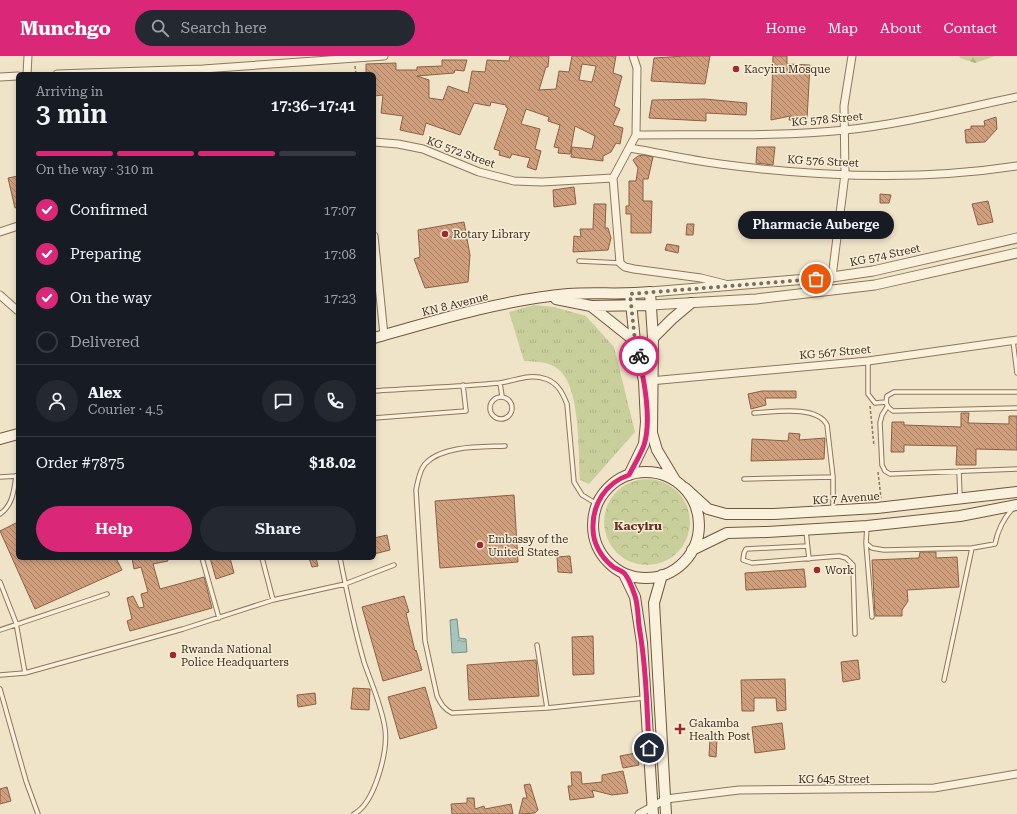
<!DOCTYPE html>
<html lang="en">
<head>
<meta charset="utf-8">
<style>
  :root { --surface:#171b24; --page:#242831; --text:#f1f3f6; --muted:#9ea1a6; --line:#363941; --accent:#db2777 }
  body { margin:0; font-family:"Roboto Serif",serif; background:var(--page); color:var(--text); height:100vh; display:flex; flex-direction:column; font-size:15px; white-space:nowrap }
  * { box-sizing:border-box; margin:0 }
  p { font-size:13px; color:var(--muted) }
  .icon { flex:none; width:22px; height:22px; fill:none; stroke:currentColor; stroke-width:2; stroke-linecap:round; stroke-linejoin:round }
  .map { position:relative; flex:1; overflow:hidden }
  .details { position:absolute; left:16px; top:16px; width:360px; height:488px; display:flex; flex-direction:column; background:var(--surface); border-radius:6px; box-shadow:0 2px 6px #0003 }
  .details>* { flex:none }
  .pin { position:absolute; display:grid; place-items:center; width:34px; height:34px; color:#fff; margin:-17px; border:2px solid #fff; border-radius:50%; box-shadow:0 1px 4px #0007 }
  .courier { position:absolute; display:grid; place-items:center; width:40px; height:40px; margin:-20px; border:3px solid #db2777; border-radius:50%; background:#fff; color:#222; box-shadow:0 1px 5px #0007 }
  .bubble { position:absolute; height:28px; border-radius:14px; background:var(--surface); box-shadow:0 2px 6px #0003; font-size:13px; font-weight:600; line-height:28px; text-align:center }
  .overview em { font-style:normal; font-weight:600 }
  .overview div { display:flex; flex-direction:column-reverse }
  .overview { display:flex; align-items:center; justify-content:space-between; height:68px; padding:0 20px }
  h1 { font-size:26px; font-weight:600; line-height:30px }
  .bar { display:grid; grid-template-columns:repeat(4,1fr); gap:6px 4px; align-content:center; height:48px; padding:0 20px }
  .bar i { height:5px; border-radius:3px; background:var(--line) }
  .bar .current { background:var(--accent) }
  .bar p { grid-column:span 4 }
  .line { display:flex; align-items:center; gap:10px; padding:0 20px; border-top:1px solid var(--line) }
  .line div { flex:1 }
  .round { display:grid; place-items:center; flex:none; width:42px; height:42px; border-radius:21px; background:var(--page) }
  ol { padding:0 20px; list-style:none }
  li { display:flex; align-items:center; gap:12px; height:44px }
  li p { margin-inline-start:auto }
  li .icon { padding:4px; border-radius:50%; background:var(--accent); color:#fff; stroke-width:4 }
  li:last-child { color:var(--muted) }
  li i { width:22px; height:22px; border:2px solid var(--line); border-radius:50% }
  .primary-button { display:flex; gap:8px; margin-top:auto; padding:8px 20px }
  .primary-button a { flex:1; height:46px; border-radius:24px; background:var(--accent); color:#fff; font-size:16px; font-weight:600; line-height:46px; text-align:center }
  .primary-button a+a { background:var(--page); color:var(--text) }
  header { display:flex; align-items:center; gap:24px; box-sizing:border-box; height:56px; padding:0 20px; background:var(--accent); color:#fff }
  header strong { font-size:19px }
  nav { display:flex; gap:22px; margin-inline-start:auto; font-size:14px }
  .search { width:280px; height:36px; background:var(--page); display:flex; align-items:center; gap:10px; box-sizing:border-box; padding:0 14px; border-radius:22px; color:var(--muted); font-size:15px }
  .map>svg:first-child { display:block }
  .grass { fill:url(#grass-tufts) }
  .forest { fill:url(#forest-firs) }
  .park { fill:url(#park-crowns) }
  .water { fill:url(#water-ripples); stroke:#6f938a }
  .building { fill:url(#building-back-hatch); stroke:#8d5f41; fill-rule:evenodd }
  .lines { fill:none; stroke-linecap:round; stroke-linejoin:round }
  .service-casing { stroke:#8d765c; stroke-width:5.5 }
  .minor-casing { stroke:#8d765c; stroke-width:9 }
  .tertiary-casing { stroke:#8d765c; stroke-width:11 }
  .secondary-casing { stroke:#6f573f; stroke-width:12 }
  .path { stroke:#8d765c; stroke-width:1.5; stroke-dasharray:3 2; stroke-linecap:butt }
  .service { stroke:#faf1dc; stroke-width:3.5 }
  .minor { stroke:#faf1dc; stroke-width:7 }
  .tertiary { stroke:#faf1dc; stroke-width:9 }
  .secondary { stroke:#faf1dc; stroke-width:10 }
  .done { stroke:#7c6e5b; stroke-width:4; stroke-dasharray:0 7.2 }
  .route { stroke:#db2777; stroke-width:5 }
  .poi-dot { fill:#9e2a2b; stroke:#f7eed8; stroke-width:1.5 }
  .labels { text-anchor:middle; stroke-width:3; stroke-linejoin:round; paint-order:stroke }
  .poi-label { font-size:11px; fill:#3d2e20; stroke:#f7eed8; text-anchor:start }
  .street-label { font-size:11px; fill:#3d2e20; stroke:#f7eed8 }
  .neighbourhood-label { font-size:12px; font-weight:bold; fill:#6b2e1e; stroke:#f7eed8 }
</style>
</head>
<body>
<header>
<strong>Munchgo</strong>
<div class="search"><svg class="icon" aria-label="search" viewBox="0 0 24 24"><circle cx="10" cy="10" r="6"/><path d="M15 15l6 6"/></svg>Search here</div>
<nav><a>Home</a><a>Map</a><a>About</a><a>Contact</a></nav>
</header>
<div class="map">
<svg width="1017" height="758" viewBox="0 0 1017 758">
  <defs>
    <pattern id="grass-tufts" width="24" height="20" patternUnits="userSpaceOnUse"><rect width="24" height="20" fill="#c9cf9b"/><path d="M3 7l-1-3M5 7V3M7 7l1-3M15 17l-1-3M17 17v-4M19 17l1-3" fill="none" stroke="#aeb285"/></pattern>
    <pattern id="forest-firs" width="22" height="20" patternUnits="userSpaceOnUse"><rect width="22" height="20" fill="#c9cf9b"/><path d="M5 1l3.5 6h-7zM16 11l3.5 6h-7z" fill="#aeb285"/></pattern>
    <pattern id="park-crowns" width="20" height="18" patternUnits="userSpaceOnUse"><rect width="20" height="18" fill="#c9cf9b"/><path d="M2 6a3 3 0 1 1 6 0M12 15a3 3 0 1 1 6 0" fill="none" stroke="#aeb285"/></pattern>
    <pattern id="water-ripples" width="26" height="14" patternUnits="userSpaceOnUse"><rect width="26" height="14" fill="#a9c4bc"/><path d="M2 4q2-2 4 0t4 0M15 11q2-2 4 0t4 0" fill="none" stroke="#8ba098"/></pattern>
    <pattern id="building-back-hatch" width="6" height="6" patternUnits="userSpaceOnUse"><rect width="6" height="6" fill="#cf9f7d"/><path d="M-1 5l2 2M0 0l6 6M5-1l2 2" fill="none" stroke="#a98266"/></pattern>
  </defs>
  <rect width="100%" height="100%" fill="#f0e4c8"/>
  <path class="grass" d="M534,249L554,251L586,260L614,291L635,376L589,428L580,424C578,397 581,332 559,314C549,305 537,306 524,305L509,256Z"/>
  <path class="forest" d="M959,0H995L975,7L960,2Z"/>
  <path class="park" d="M604 466a43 43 0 1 1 86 0a43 43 0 1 1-86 0Z"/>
  <path class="water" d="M457,563L459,582L466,583L467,596L452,597L450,564Z"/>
  <path class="building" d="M510,0H549L548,11H546L539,34L556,33L559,15L569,16L572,0H616L613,17L622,20L614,50L620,53L613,69L623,72L620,88L616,87L611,96L603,100V105L571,101L572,91L592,93L595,80L575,70L570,98L558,97L559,92L554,91L560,69L548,65L549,61L526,53L521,68L540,73L535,93L541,95L536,114L527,111L530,102L512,98L510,102L499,99L500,95L494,93L508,52L506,51V49L491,46L490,50L474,47L460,79L426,67L423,79L400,74L403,60L381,57L383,39L374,40V18H366V8L396,7V14H417V11L442,10V4H467L464,15L455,14L454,17L417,20L429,24V42L443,44L448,30L468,37L472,15L485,16L487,4L509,5ZM582,8L596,10L592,26L579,24Z
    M684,0H710L705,28L651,25L654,2Z
    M773,0H787V8L810,9L807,63L789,64L790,60L771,64Z
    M705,43L747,47L746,59L706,57V65L649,62L652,44Z
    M996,61L997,73L985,86L966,87L965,74L971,73V70H985L984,65Z
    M757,91H775L773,109L756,107Z
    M643,99L653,101L648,123H643V145H652L651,177H631V158H626V150H629V125H636L638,112L633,104L638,100Z
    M18,120V151L15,152L8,122Z
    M574,131L576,148L554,151L553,134Z
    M880,138L891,139L889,147H880Z
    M988,145L993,166L978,169L972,148Z
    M594,148H606L605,172H608L611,182L608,194L573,196L574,180L581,181L580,173H593Z
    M464,166L470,199L468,226L425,232L414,203L420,201L418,174Z
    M687,168H694L693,179H686Z
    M816,169L833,171L832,180L815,178Z
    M667,188L679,190L678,197L665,194Z
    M762,335H796V342H765L766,349L751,353L748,338Z
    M961,357H969L968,367L1009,368V360H1017V394L976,393V409H956L957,390L904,389V396H891L892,366H904V369L961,371Z
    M789,377L800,378L799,384L825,382L824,403L751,405L752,383L788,385Z
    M514,439L518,506L440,512L435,445Z
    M18,466V502H116L122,514L35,553L0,475Z
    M387,479L390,494L374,498V482Z
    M920,496H936V502L957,501L959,531L907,534L908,545L902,554V560H875L872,504L919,502Z
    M570,500L572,517L558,516L557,501Z
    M132,502H167L168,505L153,508L160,533L204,521L212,552L130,575L127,565L132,563L127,542L133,540L139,552L144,551L141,538L148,536L141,511L134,513Z
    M210,502H230L234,517L216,523Z
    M309,502H316L318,510L312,511Z
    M804,513L806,531L746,534L745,517Z
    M404,540L409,556L406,557L415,595L416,594L422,614L383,625L362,551Z
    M593,580L594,618L573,619L572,581Z
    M536,604L539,640L469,644L467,609Z
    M858,604L860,623L843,626L841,606Z
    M785,623L786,654L777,655L776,642H754V655H742L741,624Z
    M425,631L437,672L400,683L388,641Z
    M353,632L370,633L369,654L351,653Z
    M315,637L316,648L298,651L297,639Z
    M782,667L785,693L755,697L752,671Z
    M710,682L717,683L716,701L709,700Z
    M636,697L639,709L623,712L620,700Z
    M623,715L628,737L612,739L592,734L594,741L570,744L568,730H572L571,716H581L582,728L602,726V719Z
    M530,728L538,754L535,757L519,758L523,742H527L524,729Z
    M7,731L11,745L0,748V733Z
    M467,742H474L475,753L484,750L485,753L511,748L513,758H452L451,748L467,747Z"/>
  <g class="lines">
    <g class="service-casing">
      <path id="service" d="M579,205L620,207
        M1013,285L1017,317
        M868,305V338L875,347L886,346
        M500,327L502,340
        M374,335C415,332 457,331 499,327C515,325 529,317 546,323C558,327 563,338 567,348L574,426L582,439L597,448
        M1017,336H894L887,340C885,348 887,351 893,355L1017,352
        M490 352a11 11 0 1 1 22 0a11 11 0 1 1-22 0Z
        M887,351L882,359L880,367L882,409L885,415L890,418L1017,413
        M754,357C774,356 817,349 827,369L833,421V453
        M374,362L466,355L463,329
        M505,390C482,391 442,389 425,408C419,415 418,425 416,434L425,585L437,640C441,648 444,653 452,657L547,652L644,642
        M959,415L960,442
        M0,421L17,420
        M744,423L833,421
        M0,458C13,449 14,434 16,420
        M867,470L866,487L872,492L884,494L972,492L995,488C998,473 1003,463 1013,452
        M806,475L809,503
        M866,487L872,561
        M807,490L746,493L744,497L743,504L752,507L839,500L846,502L853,509L855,578
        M202,502L219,562
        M262,502L273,544
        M340,502C347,537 354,572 364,606C371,627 382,650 385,673C388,695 375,747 354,758
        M0,526L16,567L25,617
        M0,574L107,538
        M537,589L547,652
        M0,619L25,617L183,573L273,544L345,528L394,509
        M944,624L972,492
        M0,633L26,725L38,758"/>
    </g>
    <g class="minor-casing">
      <path id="minor" d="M633,0L637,12L636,79L613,122L620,207L625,211L634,213L701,222L725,228
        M27,18L28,0
        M57,18L203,13L384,0
        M0,21L18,20
        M636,79C705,78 776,81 845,74C903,68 960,53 1017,41
        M374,86L398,88L423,93L479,116L514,125L542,126L613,122
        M630,92C660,97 689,104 720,108C818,121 919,125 1017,110
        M0,176L18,170
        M374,180L384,279
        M832,221L845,118L844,50L852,0
        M0,239L18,255
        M650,325L868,305L1017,284
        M639,758L666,743L739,734L934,732L1017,718"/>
    </g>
    <g class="tertiary-casing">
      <path id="tertiary" d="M650,236L832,221L873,215L1017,182
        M651,249L756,243L875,229L1017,197"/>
    </g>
    <g class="secondary-casing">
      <path id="secondary" d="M556,243L591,250L651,249
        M591,250L635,285
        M374,282C437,264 502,244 568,238C595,236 623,239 650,236L653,282L652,377L657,394L675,424
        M653,282L672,263L691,247
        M0,383L18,378
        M593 469a53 53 0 1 1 106 0a53 53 0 1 1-106 0Z
        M629,419L644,388L646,366L644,325L635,285L630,238
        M685,432L708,453L726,458H774L877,452L1017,436
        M692,494L727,477L767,476L867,470L960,460L1017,449
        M624,518L635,541L642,587L653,758
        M662,519L654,547L666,758"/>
    </g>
    <path class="path" d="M355,10L356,18
      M870,350L874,390
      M878,416L881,442"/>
    <use href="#service" class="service"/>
    <use href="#minor" class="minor"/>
    <use href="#tertiary" class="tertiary"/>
    <use href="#secondary" class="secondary"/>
  </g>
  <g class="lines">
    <path class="done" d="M639,300L635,285L630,238L816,223"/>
    <path class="route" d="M639,300C644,325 652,364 644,389C640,400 634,409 629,419C605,427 592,449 593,473C593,487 601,501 612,510C615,513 622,514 625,518C629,523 633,534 635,540C638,549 638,561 639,570C646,610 647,651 649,692"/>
  </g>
  <g class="poi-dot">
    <circle cx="736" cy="13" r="4"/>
    <circle cx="445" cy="178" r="4"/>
    <circle cx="480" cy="489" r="4"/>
    <circle cx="817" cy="514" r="4"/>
    <circle cx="173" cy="599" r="4"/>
    <path d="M678 667h4v4h4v4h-4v4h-4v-4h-4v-4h4z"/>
  </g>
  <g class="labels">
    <g class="poi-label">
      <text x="744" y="17">Kacyiru Mosque</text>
      <text x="453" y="182">Rotary Library</text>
      <text x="488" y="487">Embassy of the<tspan x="488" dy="13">United States</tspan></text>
      <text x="825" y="518">Work</text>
      <text x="181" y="597">Rwanda National<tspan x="181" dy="13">Police Headquarters</tspan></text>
      <text x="689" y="671">Gakamba<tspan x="689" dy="13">Health Post</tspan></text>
    </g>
    <g class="street-label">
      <text transform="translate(827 63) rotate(-5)" y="4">KG 578 Street</text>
      <text transform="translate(461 96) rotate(20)" y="4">KG 572 Street</text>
      <text transform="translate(823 105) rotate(3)" y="4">KG 576 Street</text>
      <text transform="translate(885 199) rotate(-12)" y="4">KG 574 Street</text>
      <text transform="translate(455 248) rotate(-14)" y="4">KN 8 Avenue</text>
      <text transform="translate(835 296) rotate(-5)" y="4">KG 567 Street</text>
      <text transform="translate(846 442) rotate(-4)" y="4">KG 7 Avenue</text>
      <text x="834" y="727">KG 645 Street</text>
    </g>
    <g class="neighbourhood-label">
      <text x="638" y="474">Kacyiru</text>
    </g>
  </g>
</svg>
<div class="pin" style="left:816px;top:223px;background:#ea580c"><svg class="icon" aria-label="bag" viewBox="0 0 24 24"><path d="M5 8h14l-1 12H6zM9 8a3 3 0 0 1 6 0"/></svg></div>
<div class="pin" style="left:649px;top:692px;background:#1f2937"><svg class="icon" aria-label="home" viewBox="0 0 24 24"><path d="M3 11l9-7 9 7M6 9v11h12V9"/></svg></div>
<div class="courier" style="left:639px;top:300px"><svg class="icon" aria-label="bike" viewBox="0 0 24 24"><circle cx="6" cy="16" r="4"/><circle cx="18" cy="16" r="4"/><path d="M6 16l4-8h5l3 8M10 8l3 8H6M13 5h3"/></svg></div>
<div class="bubble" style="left:738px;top:155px;width:156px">Pharmacie Auberge</div>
<section class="details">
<div class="overview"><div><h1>3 min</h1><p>Arriving in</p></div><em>17:36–17:41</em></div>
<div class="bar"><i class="current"></i><i class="current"></i><i class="current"></i><i></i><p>On the way · 310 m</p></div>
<ol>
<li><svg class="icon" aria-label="check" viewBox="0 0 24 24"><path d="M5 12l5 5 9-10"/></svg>Confirmed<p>17:07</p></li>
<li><svg class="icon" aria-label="check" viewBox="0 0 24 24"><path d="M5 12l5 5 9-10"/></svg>Preparing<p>17:08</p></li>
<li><svg class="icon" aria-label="check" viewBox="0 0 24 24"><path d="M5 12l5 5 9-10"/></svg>On the way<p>17:23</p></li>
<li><i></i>Delivered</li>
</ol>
<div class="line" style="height:72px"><a class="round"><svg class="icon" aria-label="person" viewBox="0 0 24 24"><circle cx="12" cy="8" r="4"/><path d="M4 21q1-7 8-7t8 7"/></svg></a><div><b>Alex</b><p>Courier · 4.5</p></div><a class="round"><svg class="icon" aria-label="chat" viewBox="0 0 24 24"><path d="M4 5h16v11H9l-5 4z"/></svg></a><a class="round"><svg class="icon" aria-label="phone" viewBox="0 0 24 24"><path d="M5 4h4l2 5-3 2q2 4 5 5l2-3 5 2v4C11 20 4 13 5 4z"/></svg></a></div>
<div class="line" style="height:52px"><div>Order #7875</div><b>$18.02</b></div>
<div class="primary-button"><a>Help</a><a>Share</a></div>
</section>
</div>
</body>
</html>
